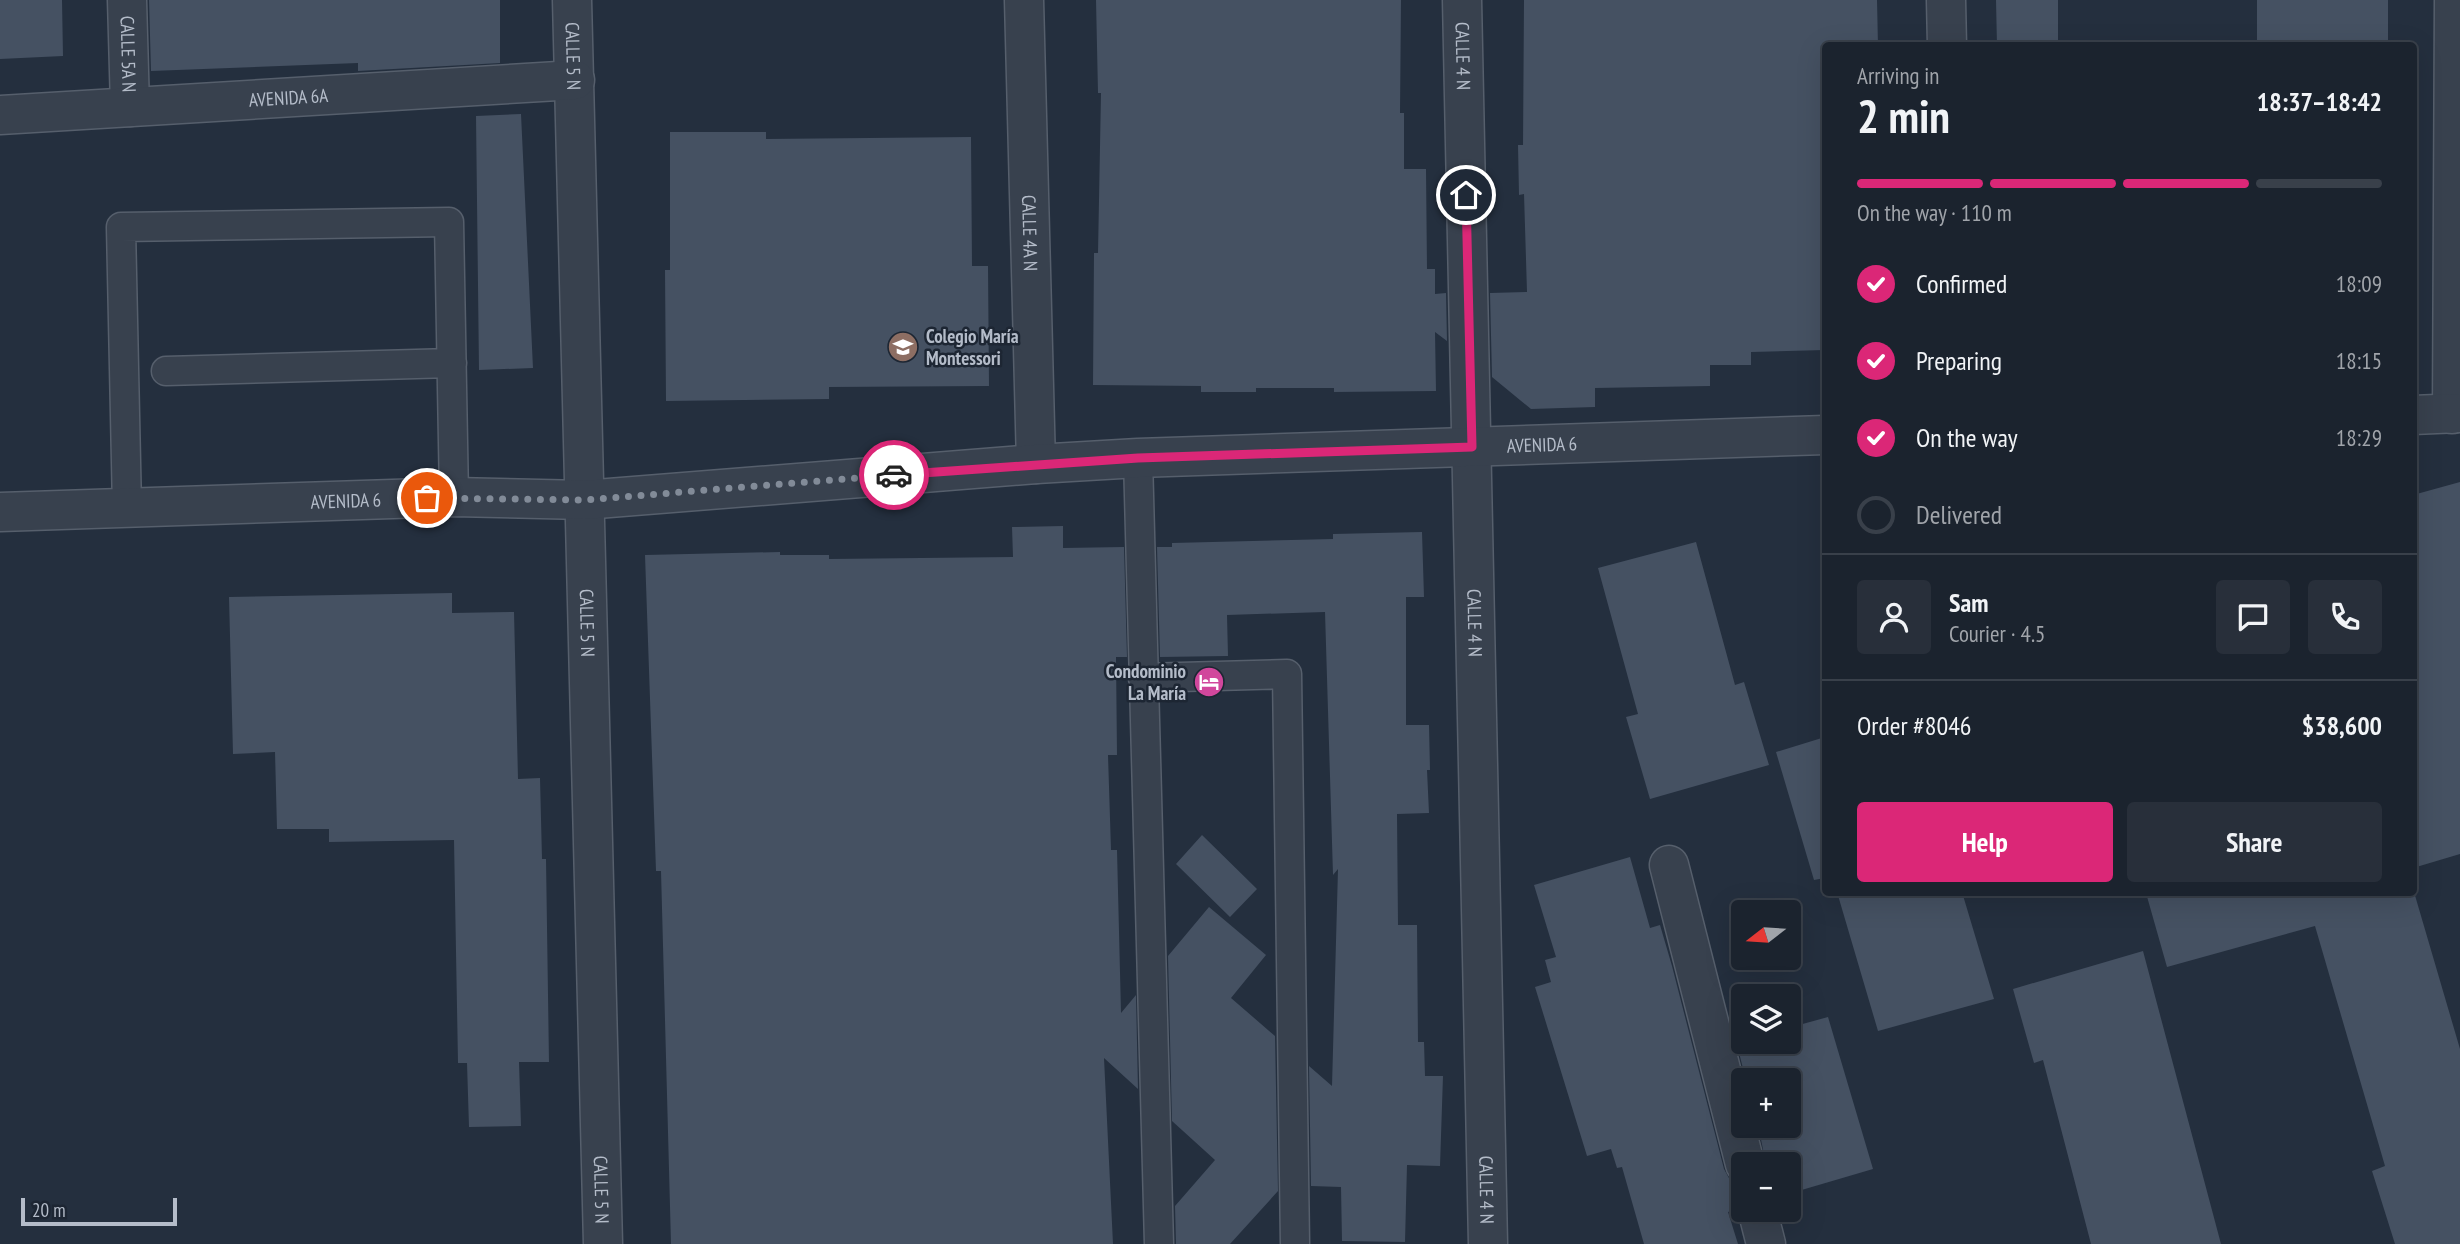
<!DOCTYPE html>
<html lang="en">
<head>
<meta charset="utf-8">
<style>
  :root { --surface:#1b232e; --page:#282f3a; --text:#f1f3f6; --muted:#a0a4aa; --line:#39404a; --accent:#db2777 }
  body { margin:0; font-family:"PT Sans Narrow",sans-serif; background:var(--page); color:var(--text); height:100vh; display:flex; flex-direction:column; font-size:26px; white-space:nowrap }
  * { box-sizing:border-box; margin:0 }
  p { font-size:23px; color:var(--muted) }
  .icon { flex:none; width:38px; height:38px; fill:none; stroke:currentColor; stroke-width:2; stroke-linecap:round; stroke-linejoin:round }
  .map { position:relative; flex:1; overflow:hidden }
  .side { position:absolute; left:1822px; top:42px; width:595px; height:854px; display:flex; flex-direction:column; background:var(--surface); border-radius:7px; box-shadow:0 7px 28px #0002,0 0 0 2px var(--line) }
  .side>* { flex:none }
  .needle { width:46px; rotate:253deg }
  .fabs { position:absolute; left:1731px; top:900px; display:grid; gap:14px }
  .fabs a { display:grid; place-items:center; width:70px; height:70px; border-radius:7px; background:var(--surface); box-shadow:0 7px 28px #0002,0 0 0 2px var(--line); font-size:35px }
  .scale { position:absolute; left:21px; bottom:18px; width:156px; box-sizing:border-box; padding-left:7px; border:4px solid #b4bcc9; border-top:0; font-size:19px; line-height:24px; white-space:nowrap; color:#b4bcc9; -webkit-text-stroke:5px #1d2633; paint-order:stroke }
  .pin { position:absolute; display:grid; place-items:center; width:60px; height:60px; color:#fff; margin:-30px; border:4px solid #fff; border-radius:50%; box-shadow:0 2px 7px #0007 }
  .courier { position:absolute; display:grid; place-items:center; width:70px; height:70px; margin:-35px; border:5px solid #db2777; border-radius:50%; background:#fff; color:#222; box-shadow:0 2px 9px #0007 }
  .summary em { font-style:normal; font-weight:600 }
  .summary div { display:flex; flex-direction:column-reverse }
  .summary { display:flex; align-items:center; justify-content:space-between; height:119px; padding:0 35px }
  h1 { font-size:46px; font-weight:600; line-height:52px }
  .bar { display:grid; grid-template-columns:repeat(4,1fr); gap:10px 7px; align-content:center; height:84px; padding:0 35px }
  .bar i { height:9px; border-radius:5px; background:var(--line) }
  .bar .current { background:var(--accent) }
  .bar p { grid-column:span 4 }
  .line { display:flex; align-items:center; gap:18px; padding:0 35px; border-top:2px solid var(--line) }
  .line div { flex:1 }
  .round { display:grid; place-items:center; flex:none; width:74px; height:74px; border-radius:7px; background:var(--page) }
  ol { padding:0 35px; list-style:none }
  li { display:flex; align-items:center; gap:21px; height:77px }
  li p { margin-inline-start:auto }
  li .icon { padding:7px; border-radius:50%; background:var(--accent); color:#fff; stroke-width:4 }
  li:last-child { color:var(--muted) }
  li i { width:38px; height:38px; border:4px solid var(--line); border-radius:50% }
  .cta { display:flex; gap:14px; margin-top:auto; padding:14px 35px }
  .cta a { flex:1; height:80px; border-radius:7px; background:var(--accent); color:#fff; font-size:28px; font-weight:600; line-height:80px; text-align:center }
  .cta a+a { background:var(--page); color:var(--text) }
  .map>svg:first-child { display:block }
  .building { fill:#455162 }
  .lines { fill:none; stroke-linecap:round; stroke-linejoin:round }
  .service-casing { stroke:#565f6c; stroke-width:31 }
  .minor-casing { stroke:#565f6c; stroke-width:41 }
  .service { stroke:#38414e; stroke-width:28 }
  .minor { stroke:#38414e; stroke-width:38 }
  .done { stroke:#828b98; stroke-width:7; stroke-dasharray:0 12.6 }
  .route { stroke:#db2777; stroke-width:9 }
  .labels { text-anchor:middle; stroke-width:5; stroke-linejoin:round; paint-order:stroke }
  .street-label { font-size:19px; fill:#b4bcc9; stroke:#1d2633 }
  .poi-label { font-size:19px; font-weight:bold; fill:#b4bcc9; stroke:#1d2633; text-anchor:start }
</style>
</head>
<body>
<div class="map">
<svg width="2460" height="1244" viewBox="0 0 2460 1244">
  <rect width="100%" height="100%" fill="#242f3e"/>
  <path class="building" d="M0,0H62L63,56L0,59Z
    M149,0H500V63L358,71V63L151,71Z
    M1096,0H1401L1400,113H1404V169H1426L1427,269H1435V294L1446,293L1447,341L1435,332L1436,391L1334,392V388H1256V392H1201V386L1093,385L1094,253H1098L1101,93H1098Z
    M1524,0H1877L1878,46H1825V350L1751,352V365H1710V386L1595,388V407L1531,409L1492,377L1490,293L1527,292L1524,194L1519,195L1518,145H1523Z
    M1996,0H2058V46H1997Z
    M2257,0H2388V46H2257Z
    M521,114L533,368L479,370L476,116Z
    M670,132H766V139L971,137L972,266H988L989,386L829,387V399L666,401L665,270H670Z
    M2460,482V854L2413,868V495Z
    M1063,526V548L1124,547L1127,657H1116L1117,755H1108L1111,850H1117L1121,1013L1136,995L1138,1089L1104,1058L1113,1244H671L661,871H656L645,555L780,552V555H829V559L1013,557L1012,527Z
    M1422,532L1424,597H1406V725H1429L1430,770H1427L1429,813L1397,814L1398,925H1417L1418,1042H1424L1425,1076H1443L1440,1166L1407,1165L1405,1242L1342,1241L1341,1187L1311,1186L1309,1066L1332,1086L1338,869L1333,875L1325,612L1227,615L1228,656L1160,657L1157,547H1172V543L1333,539V534Z
    M1696,542L1735,685L1744,682L1769,765L1650,799L1626,717L1638,714L1598,568Z
    M452,593V613L514,612L518,779L540,778L542,859H546L549,1062H519L521,1126L469,1127L467,1063H458L454,840L329,842V829H277L275,752L233,754L229,597Z
    M1825,737V878L1814,880L1776,752Z
    M1202,835L1257,889L1230,917L1176,864Z
    M1630,857L1650,928L1660,925L1672,966L1724,1169L1730,1180L1743,1185V1193L1736,1202V1209L1728,1212L1738,1244H1644L1622,1167L1617,1168L1611,1149L1587,1156L1535,987L1551,982L1545,960L1556,957L1534,885Z
    M1837,892H1962L1994,999L1878,1031Z
    M2414,892L2460,1049V1244H2395L2372,1171L2385,1166L2315,926L2167,967L2146,893Z
    M1209,907L1266,955L1231,998L1275,1036L1278,1191L1230,1244H1176L1175,1206L1215,1160L1172,1121L1168,956Z
    M2143,951L2221,1244H2091L2043,1060L2034,1063L2013,989Z
    M1828,1017L1873,1169L1788,1194V1164H1766L1758,1125H1788V1080H1746L1736,1041H1788V1028Z"/>
  <g class="lines">
    <g class="service-casing">
      <path id="service" d="M166,371L452,363
        M1138,458L1159,1244
        M127,509L121,227L449,222L454,497
        M1143,678L1287,674L1295,1244"/>
    </g>
    <g class="minor-casing">
      <g id="minor">
        <path id="s1" d="M127,0L130,107"/>
        <path id="s2" d="M572,0L603,1244"/>
        <path id="s3" d="M1024,0L1036,464"/>
        <path id="s4" d="M1462,0L1488,1244"/>
        <path d="M1946,0L1947,46"/>
        <path id="s5" d="M0,115L575,80"/>
        <path d="M2452,414L2454,0"/>
        <path d="M2413,415L2460,413"/>
        <path id="s6" d="M0,512L454,497L584,500L1036,464L1138,458L1825,435"/>
        <path d="M1669,865L1745,1164"/>
        <path d="M1757,1209L1766,1244"/>
      </g>
    </g>
    <use href="#service" class="service"/>
    <use href="#minor" class="minor"/>
  </g>
  <g class="lines">
    <path class="done" d="M427,498L584,500L894,475"/>
    <path class="route" d="M894,475L1138,458L1472,447L1466,195"/>
  </g>
  <defs>
    <g id="school-disc" transform="scale(1.575)"><circle r="9.5" fill="#8d6e63" stroke="#1d2633"/><path d="M0-5L7-2L0 1L-7-2ZM-4 1L0 2.5L4 1V4Q0 6-4 4Z" fill="#fff"/></g>
    <g id="hotel-disc" transform="scale(1.575)"><circle r="9.5" fill="#d1479c" stroke="#1d2633"/><path d="M-6-4.5h1.5V1H6V5H4.5V3h-9V5H-6ZM-4 0a1.8 1.8 0 1 1 3.6 0ZM.5 0V-2.5h3Q6-2.5 6 0Z" fill="#fff"/></g>
  </defs>
  <g fill-rule="evenodd">
    <use href="#school-disc" x="903" y="347"/>
    <use href="#hotel-disc" x="1209" y="682"/>
  </g>
  <g class="labels">
    <g class="street-label">
      <text dy="7" stroke="none"><textPath href="#s1" startOffset="54">CALLE 5A N</textPath></text>
      <text dy="7" stroke="none"><textPath href="#s2" startOffset="56">CALLE 5 N</textPath></text>
      <text dy="7" stroke="none"><textPath href="#s4" startOffset="56">CALLE 4 N</textPath></text>
      <text dy="7" stroke="none"><textPath href="#s5" startOffset="289">AVENIDA 6A</textPath></text>
      <text dy="7" stroke="none"><textPath href="#s3" startOffset="233">CALLE 4A N</textPath></text>
      <text dy="7" stroke="none"><textPath href="#s6" startOffset="1544">AVENIDA 6</textPath></text>
      <text dy="7" stroke="none"><textPath href="#s6" startOffset="346">AVENIDA 6</textPath></text>
      <text dy="7" stroke="none"><textPath href="#s2" startOffset="623">CALLE 5 N</textPath></text>
      <text dy="7" stroke="none"><textPath href="#s4" startOffset="623">CALLE 4 N</textPath></text>
      <text dy="7" stroke="none"><textPath href="#s2" startOffset="1190">CALLE 5 N</textPath></text>
      <text dy="7" stroke="none"><textPath href="#s4" startOffset="1190">CALLE 4 N</textPath></text>
    </g>
    <g class="poi-label">
      <text x="926" y="343">Colegio María<tspan x="926" dy="22">Montessori</tspan></text>
      <text x="1186" y="678" text-anchor="end">Condominio<tspan x="1186" dy="22">La María</tspan></text>
    </g>
  </g>
</svg>
<div class="fabs">
<a><svg class="needle" viewBox="-14 -14 28 28"><path d="M0-13l5 13h-10z" fill="#e53935"/><path d="M0 13l5-13h-10z" fill="#a0a4aa"/></svg></a>
<a><svg class="icon" aria-label="layers" viewBox="0 0 24 24"><path d="M12 4l9 5-9 5-9-5zM3 14l9 5 9-5"/></svg></a>
<a>+</a>
<a>−</a>
</div>
<div class="scale">20 m</div>
<div class="pin" style="left:427px;top:498px;background:#ea580c"><svg class="icon" aria-label="bag" viewBox="0 0 24 24"><path d="M5 8h14l-1 12H6zM9 8a3 3 0 0 1 6 0"/></svg></div>
<div class="pin" style="left:1466px;top:195px;background:#1f2937"><svg class="icon" aria-label="home" viewBox="0 0 24 24"><path d="M3 11l9-7 9 7M6 9v11h12V9"/></svg></div>
<div class="courier" style="left:894px;top:475px"><svg class="icon" aria-label="car" viewBox="0 0 24 24"><path d="M5 17H2v-5l4-1 3-4h7l3 4 3 1v5h-3M9 17h6M6 11h13"/><circle cx="7" cy="17" r="2"/><circle cx="17" cy="17" r="2"/></svg></div>
<section class="side">
<div class="summary"><div><h1>2 min</h1><p>Arriving in</p></div><em>18:37–18:42</em></div>
<div class="bar"><i class="current"></i><i class="current"></i><i class="current"></i><i></i><p>On the way · 110 m</p></div>
<ol>
<li><svg class="icon" aria-label="check" viewBox="0 0 24 24"><path d="M5 12l5 5 9-10"/></svg>Confirmed<p>18:09</p></li>
<li><svg class="icon" aria-label="check" viewBox="0 0 24 24"><path d="M5 12l5 5 9-10"/></svg>Preparing<p>18:15</p></li>
<li><svg class="icon" aria-label="check" viewBox="0 0 24 24"><path d="M5 12l5 5 9-10"/></svg>On the way<p>18:29</p></li>
<li><i></i>Delivered</li>
</ol>
<div class="line" style="height:126px"><a class="round"><svg class="icon" aria-label="person" viewBox="0 0 24 24"><circle cx="12" cy="8" r="4"/><path d="M4 21q1-7 8-7t8 7"/></svg></a><div><b>Sam</b><p>Courier · 4.5</p></div><a class="round"><svg class="icon" aria-label="chat" viewBox="0 0 24 24"><path d="M4 5h16v11H9l-5 4z"/></svg></a><a class="round"><svg class="icon" aria-label="phone" viewBox="0 0 24 24"><path d="M5 4h4l2 5-3 2q2 4 5 5l2-3 5 2v4C11 20 4 13 5 4z"/></svg></a></div>
<div class="line" style="height:91px"><div>Order #8046</div><b>$38,600</b></div>
<div class="cta"><a>Help</a><a>Share</a></div>
</section>
</div>
</body>
</html>
